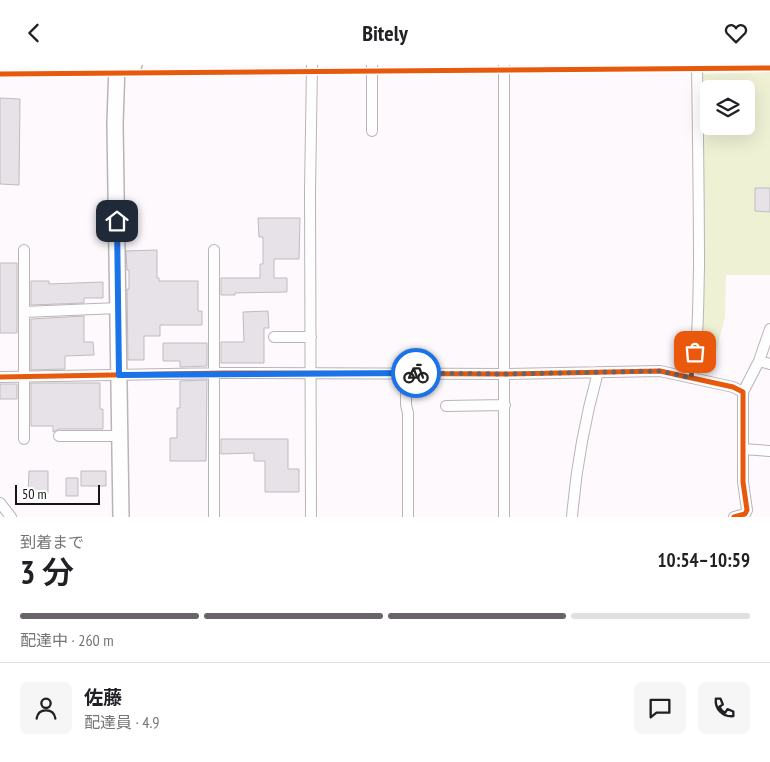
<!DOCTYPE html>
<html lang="ja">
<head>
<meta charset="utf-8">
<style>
  :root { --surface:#fff; --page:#f6f6f6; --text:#202124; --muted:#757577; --line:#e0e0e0; --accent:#696469 }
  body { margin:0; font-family:"PT Sans Narrow","Noto Sans JP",sans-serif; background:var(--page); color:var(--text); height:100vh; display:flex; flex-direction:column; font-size:19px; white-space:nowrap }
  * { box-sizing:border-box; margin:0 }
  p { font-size:16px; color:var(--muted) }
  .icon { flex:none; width:28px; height:28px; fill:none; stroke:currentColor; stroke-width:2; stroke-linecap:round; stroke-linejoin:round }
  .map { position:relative; height:452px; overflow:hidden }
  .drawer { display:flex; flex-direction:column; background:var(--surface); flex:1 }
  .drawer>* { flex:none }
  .fabs { position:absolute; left:700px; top:15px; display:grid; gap:10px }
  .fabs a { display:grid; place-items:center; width:55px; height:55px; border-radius:8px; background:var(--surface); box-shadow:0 5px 20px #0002; font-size:25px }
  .scale { position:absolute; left:15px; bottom:12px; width:85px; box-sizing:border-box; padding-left:5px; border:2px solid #191419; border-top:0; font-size:14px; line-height:18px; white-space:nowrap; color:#191419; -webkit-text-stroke:4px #fff; paint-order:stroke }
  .pin { position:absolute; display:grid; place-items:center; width:42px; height:42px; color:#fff; margin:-21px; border-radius:10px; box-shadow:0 2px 8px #0006 }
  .courier { position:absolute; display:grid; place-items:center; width:50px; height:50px; margin:-25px; border:4px solid #1a73e8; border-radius:50%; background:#fff; color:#222; box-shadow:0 1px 6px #0007 }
  .summary em { font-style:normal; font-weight:600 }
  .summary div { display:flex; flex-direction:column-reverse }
  .summary { display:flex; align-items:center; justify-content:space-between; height:85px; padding:0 20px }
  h1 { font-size:32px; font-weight:600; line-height:38px }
  .bar { display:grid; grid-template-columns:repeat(4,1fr); gap:8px 5px; align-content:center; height:60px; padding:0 20px }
  .bar i { height:6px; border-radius:4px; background:var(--line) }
  .bar .selected { background:var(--accent) }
  .bar p { grid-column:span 4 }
  .line { display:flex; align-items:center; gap:12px; padding:0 20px; border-top:1px solid var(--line) }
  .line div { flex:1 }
  .round { display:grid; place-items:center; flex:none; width:52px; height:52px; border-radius:8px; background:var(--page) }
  header { display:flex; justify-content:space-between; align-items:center; height:65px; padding:0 20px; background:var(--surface); font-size:22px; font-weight:600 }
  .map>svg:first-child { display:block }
  .green { fill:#eef1d4; fill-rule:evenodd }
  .building { fill:#e7e2e7; stroke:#c0bbbf }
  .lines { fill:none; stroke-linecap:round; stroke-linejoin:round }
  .street-casing { stroke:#b9b4b8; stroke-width:12 }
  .secondary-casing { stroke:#b9b4b8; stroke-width:18 }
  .street { stroke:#fffeff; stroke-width:10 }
  .secondary { stroke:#fffeff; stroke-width:15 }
  .cycleway-casing { stroke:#fff; stroke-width:8 }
  .cycleway { stroke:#e8590c; stroke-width:5 }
  .done { stroke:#696469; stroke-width:5; stroke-dasharray:0 9 }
  .route { stroke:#1a73e8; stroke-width:6 }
</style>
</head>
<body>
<header><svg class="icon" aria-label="back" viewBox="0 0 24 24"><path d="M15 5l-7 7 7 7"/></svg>Bitely<svg class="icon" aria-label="heart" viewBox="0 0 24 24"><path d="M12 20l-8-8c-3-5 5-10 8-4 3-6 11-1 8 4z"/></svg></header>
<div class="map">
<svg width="770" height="452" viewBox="0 0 770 452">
  <rect width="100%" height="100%" fill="#fef9fd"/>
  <path class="green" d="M770,7V210H726L725,252L713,300L694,294L698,16L703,9ZM709,24H746V61H709Z"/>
  <path class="building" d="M0,33L20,34L19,120L0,119Z
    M755,123H770V147L755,146Z
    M258,153H300L299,194H274V213H287V227L235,228V230H221V213H260V199H263V172H259Z
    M157,185V213H159V216H198V246H202V260H160V271H144V295H128L127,224H129V205H127L126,186Z
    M0,198H17V268H0Z
    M31,216H49V219L103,217V233H84V238L31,240Z
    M268,246L269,263H264V298H221V277H244L243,247Z
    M84,251V277H93L94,290L65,291V304L31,305V254Z
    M163,278H207V301L180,302V296H163Z
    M207,315L206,396H170V373H177V343H180V316Z
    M31,318H100V344H103V364H59L53,367V361H31Z
    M0,319H17V334H0Z
    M221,374H288V404H299V427H265V396H254V388L221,389Z
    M29,406H48V428H28Z
    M81,406H106V421H81Z
    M66,413H78V431H66Z"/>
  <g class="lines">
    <g class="street-casing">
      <path id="street" d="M372,0V66
        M504,0V452
        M24,247L118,243
        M274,272H311
        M759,296L770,299
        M406,308V340L408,348V452
        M0,312L224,308L505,309L660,306L733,322L743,327V417L747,445L745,449L734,452
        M691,313C699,278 698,239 699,202C699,135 698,68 697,0
        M743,327L759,296L770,264
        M446,341L505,340
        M59,371H120
        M24,374V185
        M743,384L770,386
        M0,438L11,452
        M214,452V185
        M311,452L310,126L312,0
        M572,452C576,403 585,354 598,307"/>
    </g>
    <g class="secondary-casing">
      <path id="secondary" d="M0,0H134
        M117,0L115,59L121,452"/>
    </g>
    <use href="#street" class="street"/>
    <use href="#secondary" class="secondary"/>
    <g class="cycleway-casing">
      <path id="cycleway" d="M0,9L770,3
        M0,312L224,308L505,309L660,306L733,322L743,327V417L747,445L745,449L734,452"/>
    </g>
    <use href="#cycleway" class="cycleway"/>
  </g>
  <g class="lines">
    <path class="done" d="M416,308L505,309L660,306L691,313L695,287"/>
    <path class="route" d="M117,156L119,310L416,308"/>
  </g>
</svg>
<div class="fabs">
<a><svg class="icon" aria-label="layers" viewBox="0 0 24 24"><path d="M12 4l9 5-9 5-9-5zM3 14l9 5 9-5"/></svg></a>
</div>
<div class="scale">50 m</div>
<div class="pin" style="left:695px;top:287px;background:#ea580c"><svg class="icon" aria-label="bag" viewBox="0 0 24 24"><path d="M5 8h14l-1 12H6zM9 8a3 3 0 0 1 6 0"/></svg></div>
<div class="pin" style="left:117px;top:156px;background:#1f2937"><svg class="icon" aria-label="home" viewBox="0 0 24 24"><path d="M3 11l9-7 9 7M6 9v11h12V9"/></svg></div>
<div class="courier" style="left:416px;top:308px"><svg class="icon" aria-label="bike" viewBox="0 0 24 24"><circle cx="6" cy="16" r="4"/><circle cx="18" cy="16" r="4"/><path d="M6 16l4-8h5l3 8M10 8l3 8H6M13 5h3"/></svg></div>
</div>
<section class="drawer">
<div class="summary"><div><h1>3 分</h1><p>到着まで</p></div><em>10:54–10:59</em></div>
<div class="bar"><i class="selected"></i><i class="selected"></i><i class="selected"></i><i></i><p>配達中 · 260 m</p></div>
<div class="line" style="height:90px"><a class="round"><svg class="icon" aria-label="person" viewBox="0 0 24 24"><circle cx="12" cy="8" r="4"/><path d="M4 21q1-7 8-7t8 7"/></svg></a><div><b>佐藤</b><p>配達員 · 4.9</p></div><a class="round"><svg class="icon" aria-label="chat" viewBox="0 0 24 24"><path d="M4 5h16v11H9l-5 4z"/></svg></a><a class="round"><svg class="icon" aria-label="phone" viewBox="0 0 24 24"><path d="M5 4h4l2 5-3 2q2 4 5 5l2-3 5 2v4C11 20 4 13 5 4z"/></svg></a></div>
</section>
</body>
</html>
